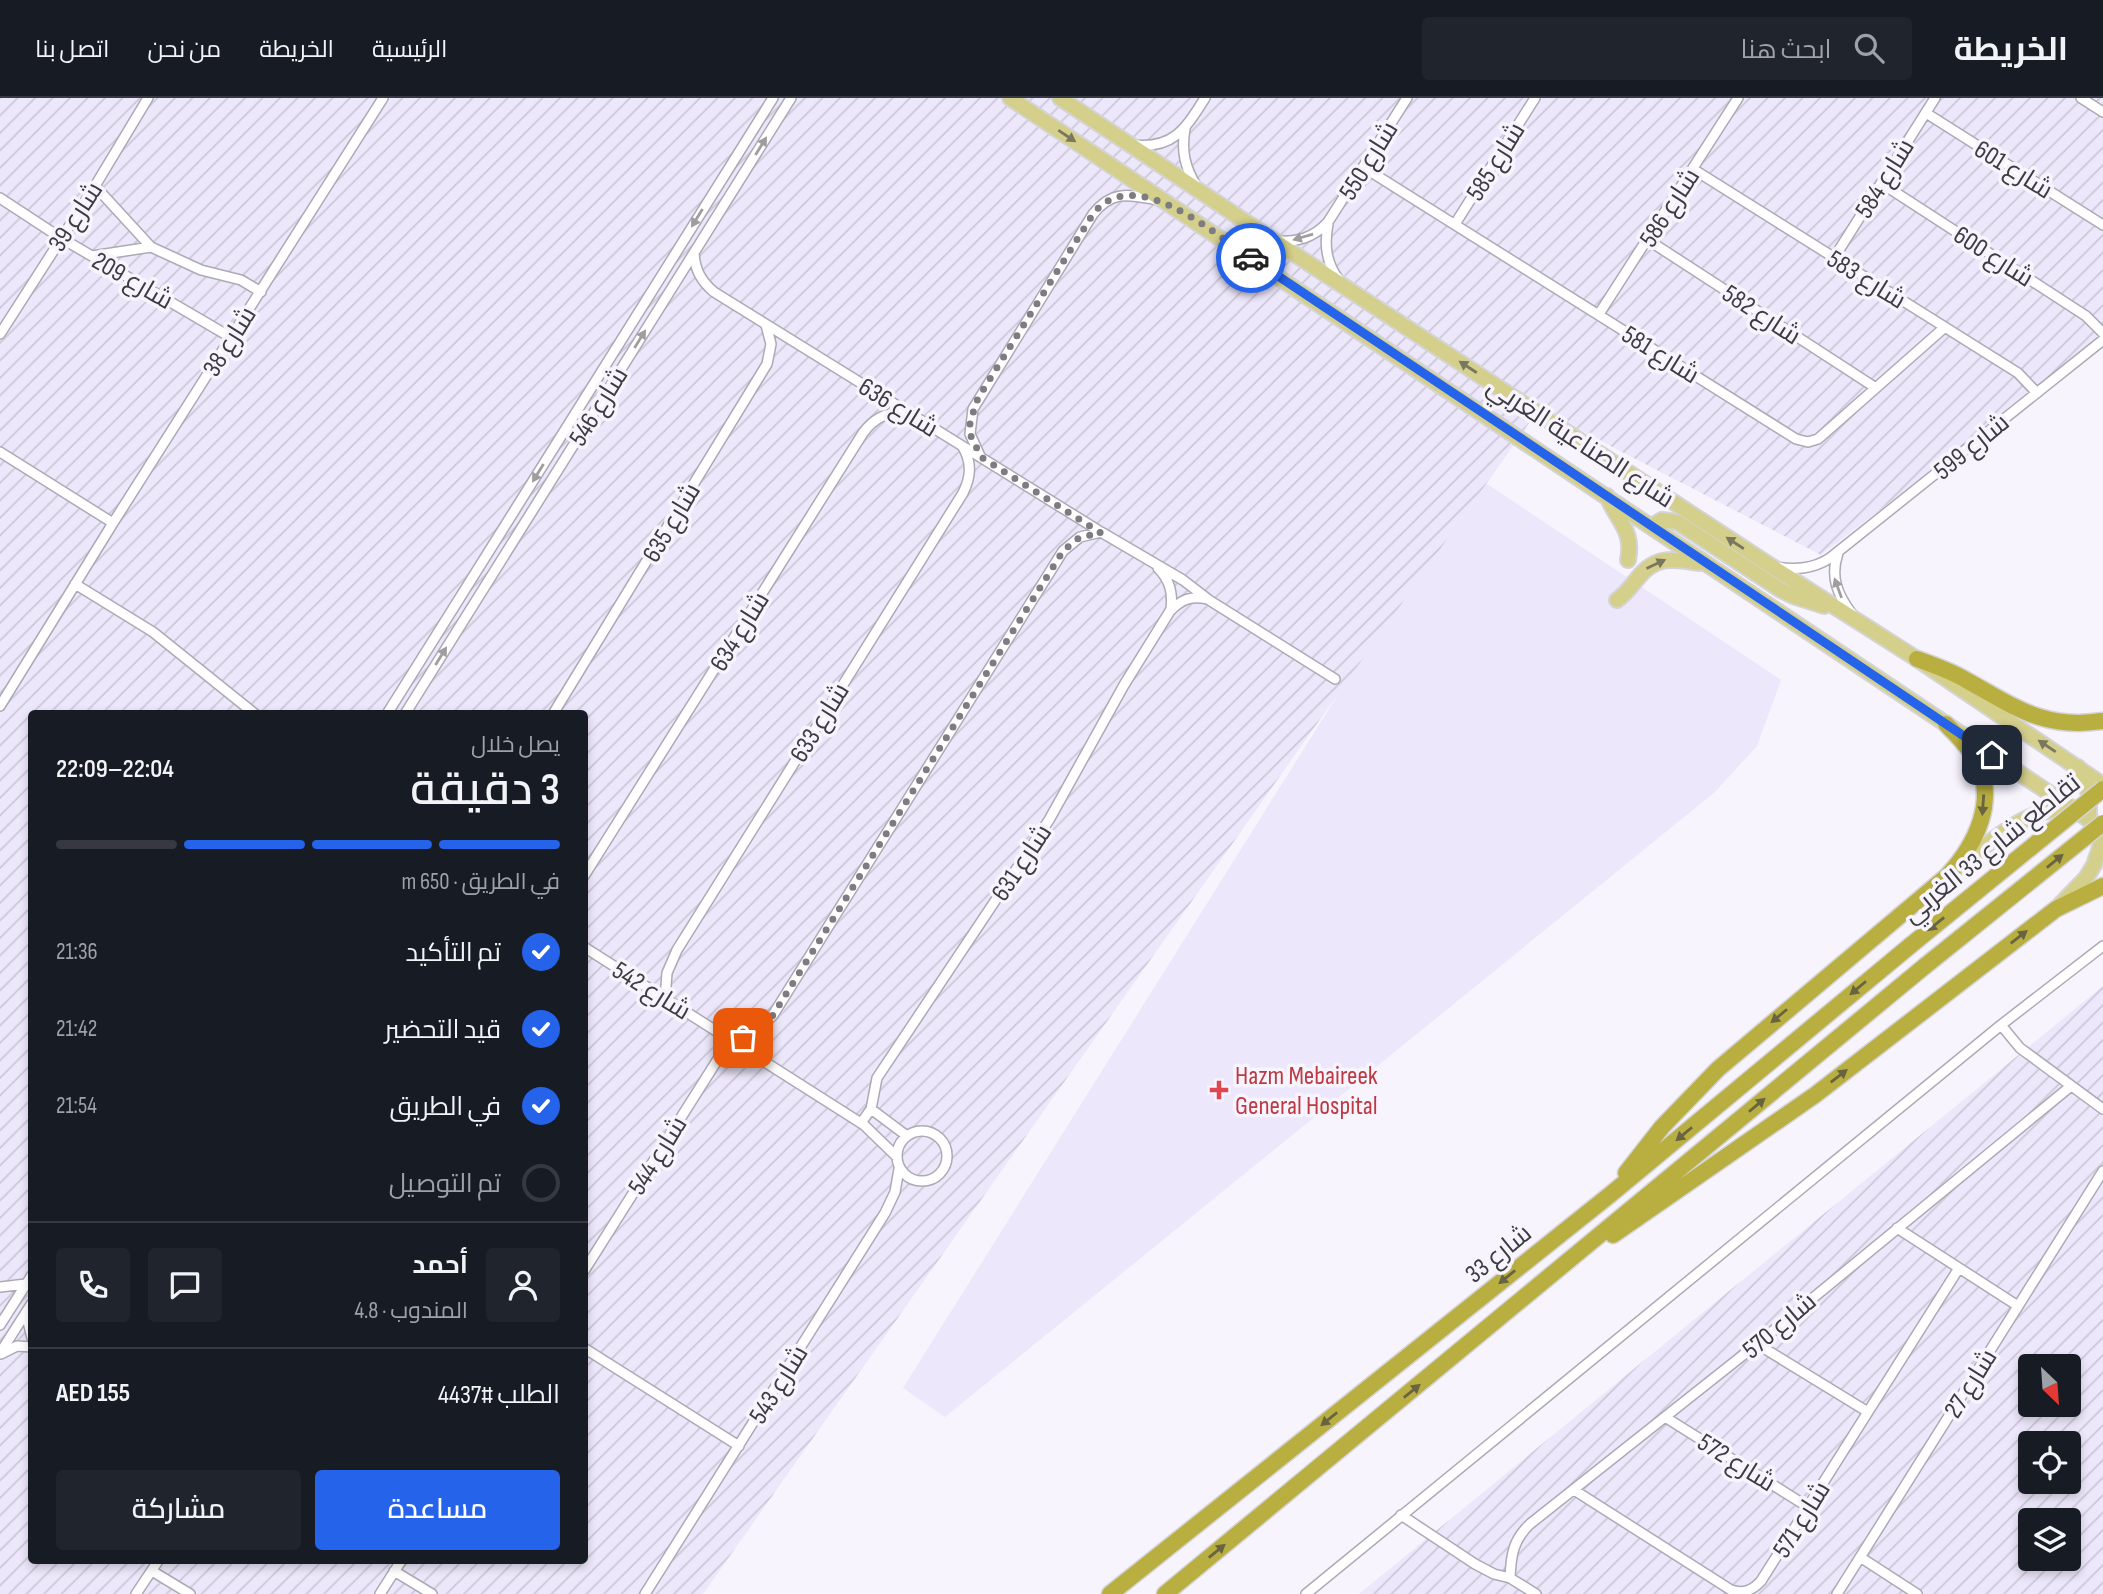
<!DOCTYPE html>
<html lang="ar">
<head>
<meta charset="utf-8">
<style>
  :root { --surface:#171b24; --page:#20242c; --text:#f1f3f6; --muted:#9ea1a6; --line:#363941; --accent:#2563eb }
  body { margin:0; font-family:"Sofia Sans Condensed",Cairo,sans-serif; background:var(--page); color:var(--text); direction:rtl; height:100vh; display:flex; flex-direction:column; font-size:26px; white-space:nowrap }
  * { box-sizing:border-box; margin:0 }
  p { font-size:23px; color:var(--muted) }
  .icon { flex:none; width:38px; height:38px; fill:none; stroke:currentColor; stroke-width:2; stroke-linecap:round; stroke-linejoin:round }
  .map { position:relative; flex:1; overflow:hidden; direction:ltr }
  .sheet { position:absolute; left:28px; top:612px; width:560px; height:854px; display:flex; flex-direction:column; background:var(--surface); border-radius:7px; box-shadow:0 4px 10px #0003; direction:rtl }
  .sheet>* { flex:none }
  .needle { width:46px; rotate:155deg }
  .buttons { position:absolute; left:2018px; top:1256px; display:grid; gap:14px }
  .buttons a { display:grid; place-items:center; width:63px; height:63px; border-radius:7px; background:var(--surface); box-shadow:0 4px 10px #0003; font-size:35px }
  .pin { position:absolute; display:grid; place-items:center; width:60px; height:60px; color:#fff; margin:-30px; border-radius:14px; box-shadow:0 4px 10px #0006 }
  .courier { position:absolute; display:grid; place-items:center; width:70px; height:70px; margin:-35px; border:5px solid #2563eb; border-radius:50%; background:#fff; color:#222; box-shadow:0 2px 9px #0007 }
  .headline em { font-style:normal; font-weight:600 }
  .headline div { display:flex; flex-direction:column-reverse }
  .headline { display:flex; align-items:center; justify-content:space-between; height:119px; padding:0 28px }
  h1 { font-size:46px; font-weight:600; line-height:52px }
  .bar { display:grid; grid-template-columns:repeat(4,1fr); gap:10px 7px; align-content:center; height:84px; padding:0 28px }
  .bar i { height:9px; border-radius:5px; background:var(--line) }
  .bar .active { background:var(--accent) }
  .bar p { grid-column:span 4 }
  .line { display:flex; align-items:center; gap:18px; padding:0 28px; border-top:2px solid var(--line) }
  .line div { flex:1 }
  .round { display:grid; place-items:center; flex:none; width:74px; height:74px; border-radius:7px; background:var(--page) }
  ol { padding:0 28px; list-style:none }
  li { display:flex; align-items:center; gap:21px; height:77px }
  li p { margin-inline-start:auto }
  li .icon { padding:7px; border-radius:50%; background:var(--accent); color:#fff; stroke-width:4 }
  li:last-child { color:var(--muted) }
  li i { width:38px; height:38px; border:4px solid var(--line); border-radius:50% }
  .action { display:flex; gap:14px; margin-top:auto; padding:14px 28px }
  .action a { flex:1; height:80px; border-radius:7px; background:var(--accent); color:#fff; font-size:28px; font-weight:600; line-height:80px; text-align:center }
  .action a+a { background:var(--page); color:var(--text) }
  header { display:flex; align-items:center; gap:42px; box-sizing:border-box; height:98px; padding:0 35px; background:var(--surface); border-bottom:2px solid var(--line) }
  header strong { font-size:33px }
  nav { display:flex; gap:38px; margin-inline-start:auto; font-size:24px }
  .search { width:490px; height:63px; background:var(--page); display:flex; align-items:center; gap:18px; box-sizing:border-box; padding:0 24px; border-radius:7px; color:var(--muted); font-size:26px }
  .map>svg:first-child { display:block }
  .built { fill:#ede7fb }
  .industrial { fill:url(#industrial-furrows); fill-rule:evenodd }
  .lines { fill:none; stroke-linecap:round; stroke-linejoin:round }
  .street-casing { stroke:#ada9b5; stroke-width:12 }
  .primary-casing { stroke:#d4d4d5; stroke-width:18 }
  .highway-casing { stroke:#d4d4d5; stroke-width:19 }
  .street { stroke:#fff; stroke-width:9 }
  .primary { stroke:#d5cf8c; stroke-width:14 }
  .highway { stroke:#b9af40; stroke-width:16 }
  .highway-bridge-casing { stroke:#d4d4d5; stroke-width:19; stroke-linecap:butt }
  .highway-bridge { stroke:#b9af40; stroke-width:16 }
  .oneway { fill:#7a775f }
  .oneway2 { fill:#9e9ea0 }
  .oneway3 { fill:#686441 }
  .done { stroke:#7e7c83; stroke-width:7; stroke-dasharray:0 12.6 }
  .route { stroke:#2563eb; stroke-width:9 }
  .health-dot { fill:#e0444e; stroke:#f7f4fe; stroke-width:2.5 }
  .labels { text-anchor:middle; stroke-width:7; stroke-linejoin:round; paint-order:stroke }
  .street-label { font-size:26px; fill:#3d3c41; stroke:#f7f4fe }
  .health-label { font-size:26px; fill:#be3a42; stroke:#f7f4fe; text-anchor:start }
</style>
</head>
<body>
<header>
<strong>الخريطة</strong>
<div class="search"><svg class="icon" aria-label="search" viewBox="0 0 24 24"><circle cx="10" cy="10" r="6"/><path d="M15 15l6 6"/></svg>ابحث هنا</div>
<nav><a>الرئيسية</a><a>الخريطة</a><a>من نحن</a><a>اتصل بنا</a></nav>
</header>
<div class="map">
<svg width="2103" height="1496" viewBox="0 0 2103 1496">
  <defs>
    <pattern id="industrial-furrows" width="10" height="10" patternUnits="userSpaceOnUse" patternTransform="scale(1.75)"><rect width="10" height="10" fill="#ede7fb"/><path d="M-1 1l2-2M0 10L10 0M9 11l2-2" fill="none" stroke="#ccc7d8"/></pattern>
  </defs>
  <rect width="100%" height="100%" fill="#f7f4fe"/>
  <path class="built" d="M1475,378L1781,582L1757,648L1715,694L945,1319L903,1290Z"/>
  <path class="industrial" d="M0,0H2103V241L1821,457L1539,311L703,1496H0ZM32,616H584V1463H32Z
    M2103,888V1496H1359L1674,1238ZM2030,1269H2068V1307H2030ZM2030,1346H2068V1384H2030ZM2030,1423H2068V1461H2030Z"/>
  <g class="lines">
    <g class="street-casing">
      <path id="street" d="M2081,0L2103,14
        M1926,15L2103,127
        M1185,31C1181,53 1185,70 1197,89
        M1134,47C1174,51 1186,30 1205,0
        M1363,69L1796,341L1808,344L1818,341L1945,229
        M1693,71L2018,275L2037,295
        M1881,85L2086,218L2103,235
        M95,88L151,149L201,172L241,182L261,194
        M0,100L61,140L232,240
        M1328,126C1324,147 1326,165 1339,182
        M1455,126L1535,0
        M1648,142L1876,290
        M1277,143C1298,144 1313,140 1328,124L1407,0
        M694,155C695,172 701,183 714,194L1101,434L1183,482L1209,502L1335,581
        M92,158L151,149
        M1834,160L1935,0
        M1599,216L1738,0
        M0,236L95,88L148,0
        M0,354L113,425
        M980,358L970,336L973,311L1093,116C1113,91 1130,97 1158,102
        M1838,455C1830,479 1837,496 1852,516
        M1776,469C1796,472 1813,471 1830,460L2103,242
        M1158,470C1170,482 1173,495 1171,511
        M75,486L153,534L255,616
        M0,608L113,425L383,0
        M387,616L773,0
        M405,616L791,0
        M553,616L767,266L771,246L766,227
        M584,778L863,335C874,320 887,313 906,315
        M584,849L864,1027L896,1058
        M665,901L667,875L677,852L963,395C971,379 972,365 963,349
        M2001,927L2020,950L2103,1011
        M871,1011L877,980L1049,722L1124,587L1170,513C1181,502 1191,497 1207,501
        M861,1025L871,1011L907,1038
        M897 1058a25 25 0 1 1 50 0a25 25 0 1 1-50 0Z
        M1897,1130L2018,1208
        M584,1173L730,942L755,935L773,917L1063,453L1080,439L1101,434
        M0,1189L26,1186
        M26,1215L32,1240
        M0,1227L32,1177
        M1757,1246L1868,1314
        M584,1250L739,1348
        M0,1255L32,1205
        M1,1256L17,1248L32,1249
        M1665,1319L1808,1409
        M1574,1392L1731,1492C1743,1496 1752,1493 1761,1483L1959,1170
        M1401,1417L1475,1466L1494,1476L1510,1480L1536,1496
        M1860,1459L1917,1496
        M152,1473L190,1496
        M394,1473L432,1496
        M1510,1480C1511,1457 1513,1442 1530,1426L1757,1246L2071,988
        M136,1496L158,1463
        M380,1496L401,1463
        M645,1496L885,1115L895,1094L899,1071
        M1306,1496L2001,927L2103,848
        M1837,1496L2103,1073"/>
    </g>
    <g class="primary-casing">
      <path id="primary" d="M1010,0C1375,243 1739,487 2103,731
        M1060,0L1273,142L1771,468L1917,561L2103,687
        M1607,398C1617,423 1634,432 1628,462
        M1652,428L1662,422L1677,424L1781,492L1793,498L1824,508
        M1617,502C1626,496 1631,488 1637,481C1654,458 1673,460 1699,465
        M1957,770C1985,749 2035,701 2072,714
        M2059,808L2086,780L2094,767L2100,749V740L2089,722V696L2078,669"/>
    </g>
    <g class="highway-casing">
      <path id="highway" d="M1917,561C1934,567 1951,573 1966,582C2015,609 2044,632 2103,623
        M1626,1075L1662,1029L1718,971L1947,778C1975,748 2000,700 1974,659C1967,647 1956,637 1946,626
        M1613,1137L1815,997L2056,811L2103,788
        M1110,1496L1611,1096L1911,847
        M1165,1496L1925,868"/>
    </g>
    <use href="#street" class="street"/>
    <use href="#primary" class="primary"/>
    <use href="#highway" class="highway"/>
    <g class="highway-bridge-casing">
      <path id="highway-bridge" d="M1911,847L2103,691
        M1925,868L2103,725"/>
    </g>
    <use href="#highway-bridge" class="highway-bridge"/>
  </g>
  <defs><path id="oneway-solid" d="M-6-.8H1V-3.2L6.5 0L1 3.2V.8H-6Z" transform="scale(1.75)"/></defs>
  <g class="oneway">
    <use href="#oneway-solid" transform="translate(1067 38) rotate(34)"/>
    <use href="#oneway-solid" transform="translate(1468 269) rotate(-147)"/>
    <use href="#oneway-solid" transform="translate(1735 445) rotate(-147)"/>
    <use href="#oneway-solid" transform="translate(1656 466) rotate(-25)"/>
    <use href="#oneway-solid" transform="translate(2047 648) rotate(-146)"/>
  </g>
  <g class="oneway2">
    <use href="#oneway-solid" transform="translate(761 48) rotate(-58)"/>
    <use href="#oneway-solid" transform="translate(697 120) rotate(122)"/>
    <use href="#oneway-solid" transform="translate(1303 139) rotate(164)"/>
    <use href="#oneway-solid" transform="translate(640 241) rotate(-58)"/>
    <use href="#oneway-solid" transform="translate(538 375) rotate(122)"/>
    <use href="#oneway-solid" transform="translate(1838 490) rotate(-110)"/>
    <use href="#oneway-solid" transform="translate(441 558) rotate(-58)"/>
  </g>
  <g class="oneway3">
    <use href="#oneway-solid" transform="translate(1983 707) rotate(94)"/>
    <use href="#oneway-solid" transform="translate(2055 763) rotate(-39)"/>
    <use href="#oneway-solid" transform="translate(1936 826) rotate(141)"/>
    <use href="#oneway-solid" transform="translate(2019 839) rotate(-38)"/>
    <use href="#oneway-solid" transform="translate(1858 890) rotate(140)"/>
    <use href="#oneway-solid" transform="translate(1779 918) rotate(140)"/>
    <use href="#oneway-solid" transform="translate(1839 978) rotate(-38)"/>
    <use href="#oneway-solid" transform="translate(1757 1007) rotate(-40)"/>
    <use href="#oneway-solid" transform="translate(1684 1036) rotate(140)"/>
    <use href="#oneway-solid" transform="translate(1507 1179) rotate(141)"/>
    <use href="#oneway-solid" transform="translate(1412 1293) rotate(-39)"/>
    <use href="#oneway-solid" transform="translate(1329 1321) rotate(141)"/>
    <use href="#oneway-solid" transform="translate(1217 1453) rotate(-39)"/>
  </g>
  <g class="lines">
    <path class="done" d="M743,940L765,927L773,917L1063,453L1080,439L1101,435L981,359L970,336V324L978,300L1093,116C1133,64 1213,135 1251,160"/>
    <path class="route" d="M1251,160C1499,324 1745,492 1992,657"/>
  </g>
  <path class="health-dot" d="M1215.5 981.5h7v7h7v7h-7v7h-7v-7h-7v-7h7z"/>
  <g class="labels">
    <g class="street-label">
      <text transform="translate(1368 62) rotate(-58)" y="9">شارع 550</text>
      <text transform="translate(1495 63) rotate(-58)" y="9">شارع 585</text>
      <text transform="translate(2014 71) rotate(32)" y="9">شارع 601</text>
      <text transform="translate(1884 80) rotate(-58)" y="9">شارع 584</text>
      <text transform="translate(1669 109) rotate(-57)" y="9">شارع 586</text>
      <text transform="translate(75 118) rotate(-57)" y="9">شارع 39</text>
      <text transform="translate(1994 158) rotate(33)" y="9">شارع 600</text>
      <text transform="translate(1867 181) rotate(32)" y="9">شارع 583</text>
      <text transform="translate(133 182) rotate(30)" y="9">شارع 209</text>
      <text transform="translate(1762 216) rotate(33)" y="9">شارع 582</text>
      <text transform="translate(229 243) rotate(-58)" y="9">شارع 38</text>
      <text transform="translate(1661 256) rotate(32)" y="9">شارع 581</text>
      <text transform="translate(598 308) rotate(-58)" y="9">شارع 546</text>
      <text transform="translate(899 309) rotate(32)" y="9">شارع 636</text>
      <text transform="translate(1581 344) rotate(33)" y="9">شارع الصناعية الغربي</text>
      <text transform="translate(1971 348) rotate(-39)" y="9">شارع 599</text>
      <text transform="translate(671 424) rotate(-59)" y="9">شارع 635</text>
      <text transform="translate(739 533) rotate(-58)" y="9">شارع 634</text>
      <text transform="translate(819 624) rotate(-58)" y="9">شارع 633</text>
      <text transform="translate(1991 750) rotate(-39)" y="9">تقاطع شارع 33 الغربي</text>
      <text transform="translate(1021 764) rotate(-56)" y="9">شارع 631</text>
      <text transform="translate(652 892) rotate(32)" y="9">شارع 542</text>
      <text transform="translate(657 1057) rotate(-58)" y="9">شارع 544</text>
      <text transform="translate(1498 1155) rotate(-39)" y="9">شارع 33</text>
      <text transform="translate(1779 1227) rotate(-40)" y="9">شارع 570</text>
      <text transform="translate(1970 1285) rotate(-58)" y="9">شارع 27</text>
      <text transform="translate(778 1286) rotate(-58)" y="9">شارع 543</text>
      <text transform="translate(1737 1364) rotate(32)" y="9">شارع 572</text>
      <text transform="translate(1801 1421) rotate(-58)" y="9">شارع 571</text>
    </g>
    <g class="health-label">
      <text x="1235" y="986">Hazm Mebaireek<tspan x="1235" dy="30">General Hospital</tspan></text>
    </g>
  </g>
</svg>
<div class="buttons">
<a><svg class="needle" viewBox="-14 -14 28 28"><path d="M0-13l5 13h-10z" fill="#e53935"/><path d="M0 13l5-13h-10z" fill="#9ea1a6"/></svg></a>
<a><svg class="icon" aria-label="locate" viewBox="0 0 24 24"><circle cx="12" cy="12" r="6"/><path d="M12 2v4M12 18v4M2 12h4M18 12h4"/></svg></a>
<a><svg class="icon" aria-label="layers" viewBox="0 0 24 24"><path d="M12 4l9 5-9 5-9-5zM3 14l9 5 9-5"/></svg></a>
</div>
<div class="pin" style="left:743px;top:940px;background:#ea580c"><svg class="icon" aria-label="bag" viewBox="0 0 24 24"><path d="M5 8h14l-1 12H6zM9 8a3 3 0 0 1 6 0"/></svg></div>
<div class="pin" style="left:1992px;top:657px;background:#1f2937"><svg class="icon" aria-label="home" viewBox="0 0 24 24"><path d="M3 11l9-7 9 7M6 9v11h12V9"/></svg></div>
<div class="courier" style="left:1251px;top:160px"><svg class="icon" aria-label="car" viewBox="0 0 24 24"><path d="M5 17H2v-5l4-1 3-4h7l3 4 3 1v5h-3M9 17h6M6 11h13"/><circle cx="7" cy="17" r="2"/><circle cx="17" cy="17" r="2"/></svg></div>
<section class="sheet">
<div class="headline"><div><h1>3 دقيقة</h1><p>يصل خلال</p></div><em>22:04–22:09</em></div>
<div class="bar"><i class="active"></i><i class="active"></i><i class="active"></i><i></i><p>في الطريق · 650 m</p></div>
<ol>
<li><svg class="icon" aria-label="check" viewBox="0 0 24 24"><path d="M5 12l5 5 9-10"/></svg>تم التأكيد<p>21:36</p></li>
<li><svg class="icon" aria-label="check" viewBox="0 0 24 24"><path d="M5 12l5 5 9-10"/></svg>قيد التحضير<p>21:42</p></li>
<li><svg class="icon" aria-label="check" viewBox="0 0 24 24"><path d="M5 12l5 5 9-10"/></svg>في الطريق<p>21:54</p></li>
<li><i></i>تم التوصيل</li>
</ol>
<div class="line" style="height:126px"><a class="round"><svg class="icon" aria-label="person" viewBox="0 0 24 24"><circle cx="12" cy="8" r="4"/><path d="M4 21q1-7 8-7t8 7"/></svg></a><div><b>أحمد</b><p>المندوب · 4.8</p></div><a class="round"><svg class="icon" aria-label="chat" viewBox="0 0 24 24"><path d="M4 5h16v11H9l-5 4z"/></svg></a><a class="round"><svg class="icon" aria-label="phone" viewBox="0 0 24 24"><path d="M5 4h4l2 5-3 2q2 4 5 5l2-3 5 2v4C11 20 4 13 5 4z"/></svg></a></div>
<div class="line" style="height:91px"><div>الطلب #4437</div><b>AED 155</b></div>
<div class="action"><a>مساعدة</a><a>مشاركة</a></div>
</section>
</div>
</body>
</html>
